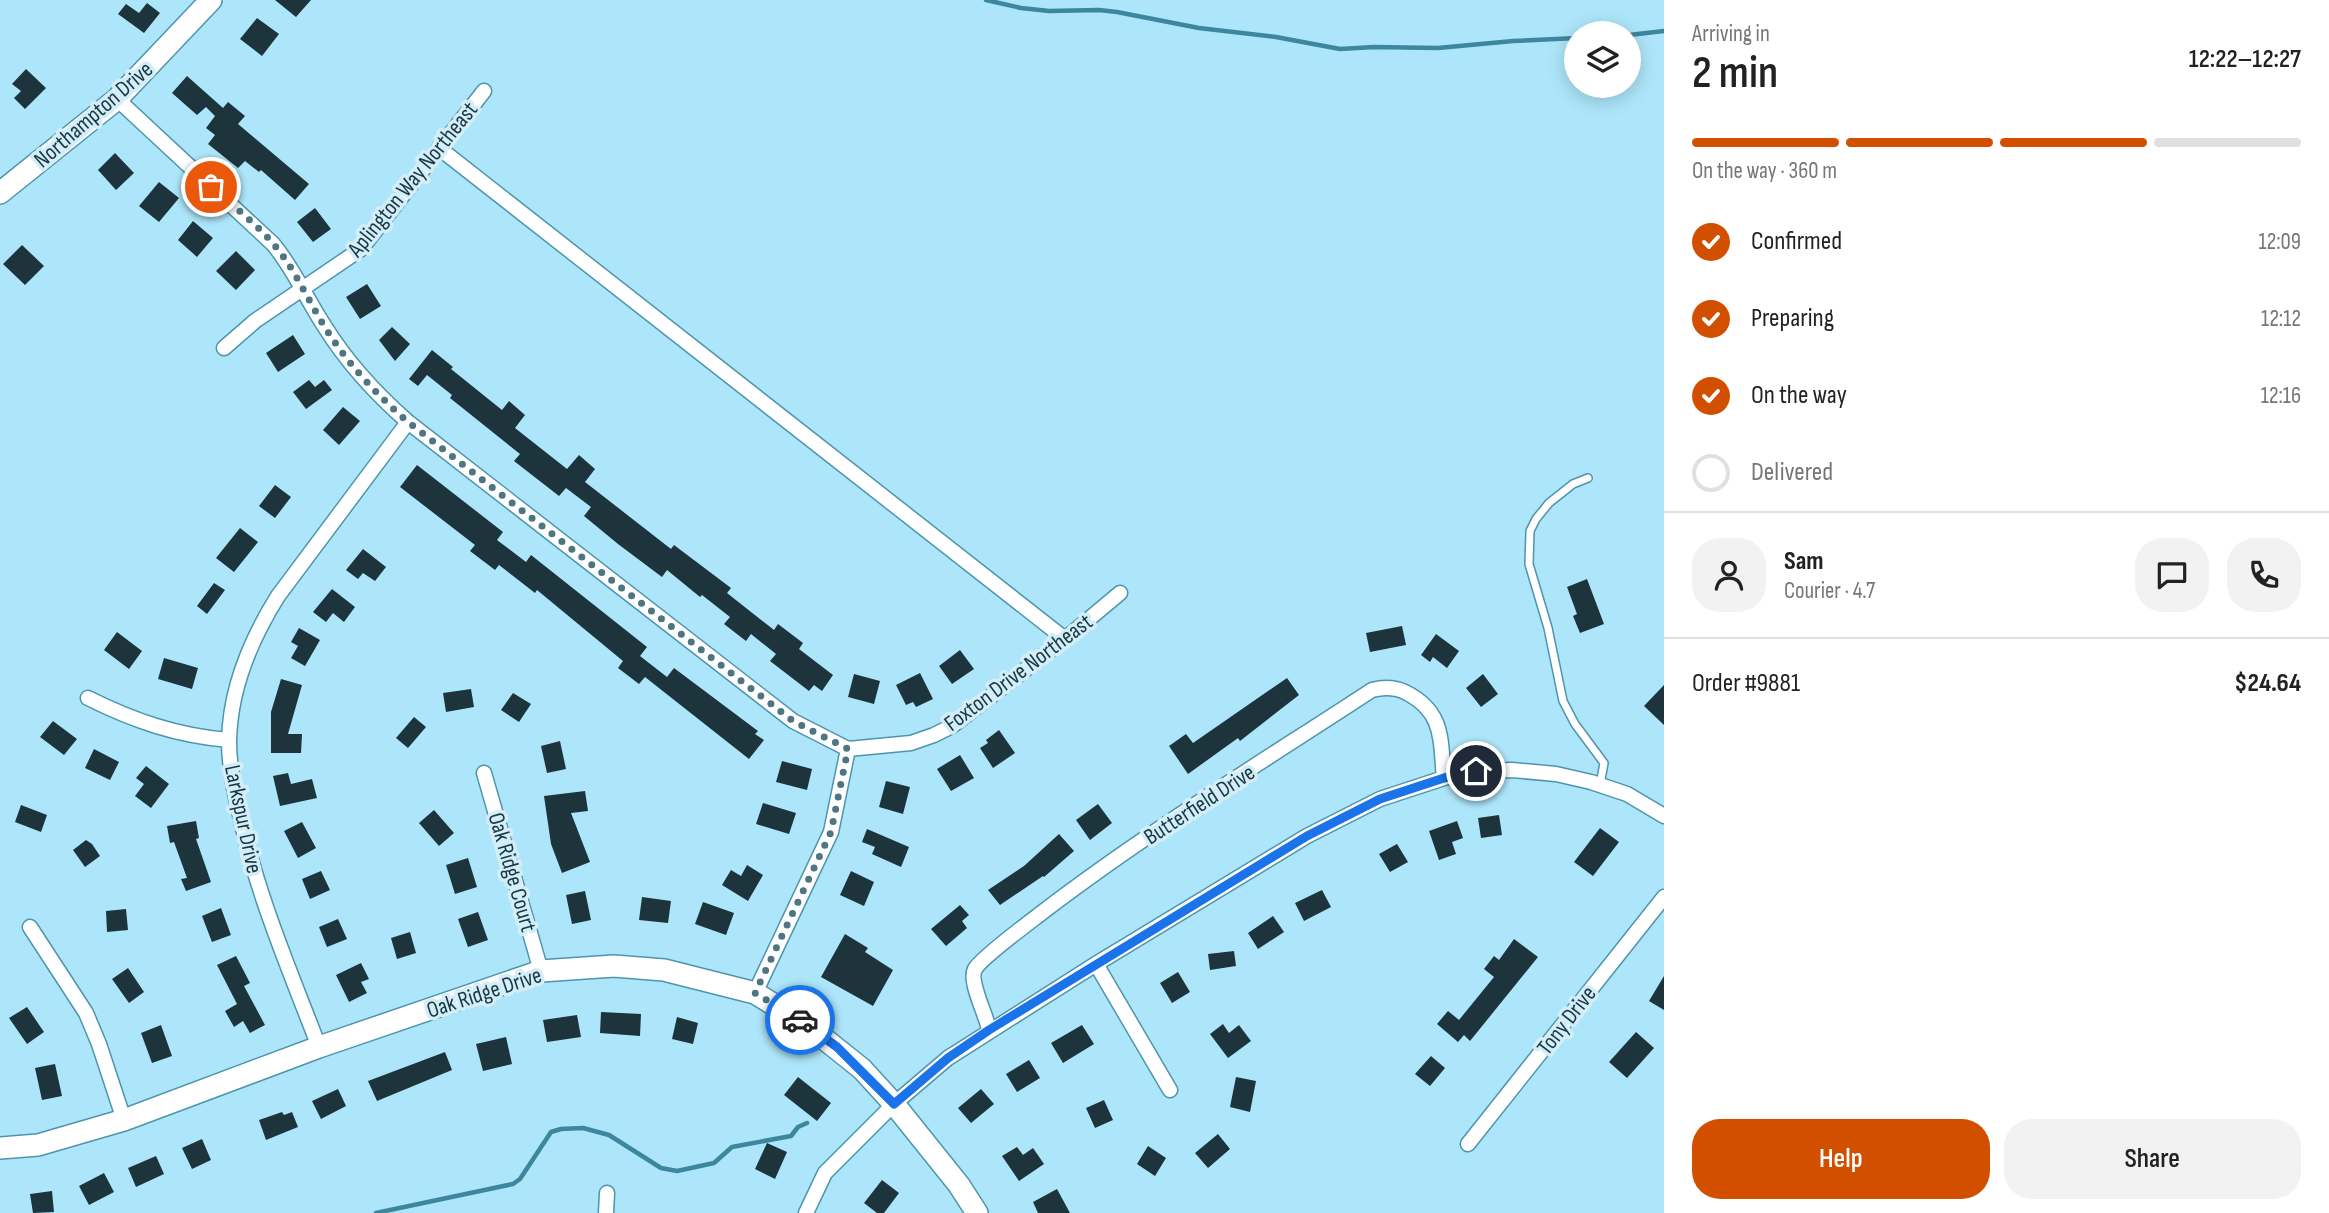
<!DOCTYPE html>
<html lang="en">
<head>
<meta charset="utf-8">
<style>
  :root { --surface:#fff; --page:#f2f2f2; --text:#222; --muted:#767676; --line:#e0e0e0; --accent:#d24f00 }
  body { margin:0; font-family:"Sofia Sans Condensed",sans-serif; background:var(--page); color:var(--text); height:100vh; display:flex; flex-direction:column; font-size:26px; white-space:nowrap }
  * { box-sizing:border-box; margin:0 }
  p { font-size:23px; color:var(--muted) }
  .icon { flex:none; width:38px; height:38px; fill:none; stroke:currentColor; stroke-width:2; stroke-linecap:round; stroke-linejoin:round }
  .map { position:relative; flex:1; overflow:hidden }
  .panel { display:flex; flex-direction:column; background:var(--surface); width:665px }
  .panel>* { flex:none }
  .fabs { position:absolute; left:1564px; top:21px; display:grid; gap:14px }
  .fabs a { display:grid; place-items:center; width:77px; height:77px; border-radius:50%; background:var(--surface); box-shadow:0 4px 18px #0003; font-size:35px }
  .pin { position:absolute; display:grid; place-items:center; width:60px; height:60px; color:#fff; margin:-30px; border:4px solid #fff; border-radius:50%; box-shadow:0 2px 7px #0007 }
  .courier { position:absolute; display:grid; place-items:center; width:70px; height:70px; margin:-35px; border:5px solid #1a73e8; border-radius:50%; background:#fff; color:#222; box-shadow:0 2px 9px #0007 }
  .head em { font-style:normal; font-weight:600 }
  .head div { display:flex; flex-direction:column-reverse }
  .head { display:flex; align-items:center; justify-content:space-between; height:119px; padding:0 28px }
  h1 { font-size:46px; font-weight:600; line-height:52px }
  .bar { display:grid; grid-template-columns:repeat(4,1fr); gap:10px 7px; align-content:center; height:84px; padding:0 28px }
  .bar i { height:9px; border-radius:5px; background:var(--line) }
  .bar .selected { background:var(--accent) }
  .bar p { grid-column:span 4 }
  .line { display:flex; align-items:center; gap:18px; padding:0 28px; border-top:2px solid var(--line) }
  .line div { flex:1 }
  .round { display:grid; place-items:center; flex:none; width:74px; height:74px; border-radius:28px; background:var(--page) }
  ol { padding:0 28px; list-style:none }
  li { display:flex; align-items:center; gap:21px; height:77px }
  li p { margin-inline-start:auto }
  li .icon { padding:7px; border-radius:50%; background:var(--accent); color:#fff; stroke-width:4 }
  li:last-child { color:var(--muted) }
  li i { width:38px; height:38px; border:4px solid var(--line); border-radius:50% }
  .button { display:flex; gap:14px; margin-top:auto; padding:14px 28px }
  .button a { flex:1; height:80px; border-radius:28px; background:var(--accent); color:#fff; font-size:28px; font-weight:600; line-height:80px; text-align:center }
  .button a+a { background:var(--page); color:var(--text) }
  main { display:flex; flex:1; min-height:0 }
  .map>svg:first-child { display:block }
  .lines { fill:none; stroke-linecap:round; stroke-linejoin:round }
  .stream { stroke:#3c869e; stroke-width:4.5 }
  .building { fill:#1d343c }
  .lane-casing { stroke:#4e95ac; stroke-width:10 }
  .street-casing { stroke:#4e95ac; stroke-width:17 }
  .secondary-casing { stroke:#4e95ac; stroke-width:24 }
  .lane { stroke:#fff; stroke-width:7 }
  .street { stroke:#fff; stroke-width:14 }
  .secondary { stroke:#fff; stroke-width:21 }
  .done { stroke:#4d7582; stroke-width:7; stroke-dasharray:0 12.6 }
  .route { stroke:#1a73e8; stroke-width:9 }
  .labels { text-anchor:middle; stroke-width:7; stroke-linejoin:round; paint-order:stroke }
  .street-label { font-size:23px; fill:#1a3842; stroke:#d3eef8 }
</style>
</head>
<body>
<main>
<div class="map">
<svg width="1664" height="1213" viewBox="0 0 1664 1213">
  <rect width="100%" height="100%" fill="#ade6fa"/>
  <g class="lines">
    <path class="stream" d="M986,0L1021,8L1049,11L1099,10L1117,12L1199,28L1276,37L1340,49L1374,47L1438,48L1513,41L1577,38
      M1629,35L1664,31
      M376,1213L513,1184L520,1179L551,1132L561,1129L583,1128L609,1135L661,1168L677,1171L714,1163L732,1147L791,1136L798,1127L807,1123"/>
  </g>
  <path class="building" d="M275,0H311L296,17Z
    M147,3L160,13L144,33L118,14L126,4L139,13Z
    M257,18L279,34L262,56L240,39Z
    M26,69L46,88L25,109L14,98L21,91L12,84Z
    M187,76L223,108L228,102L245,116L238,124L309,184L295,200L261,170L259,172L245,161L238,168L208,144L215,135L206,128L215,116L206,107L197,115L172,93Z
    M115,153L134,173L116,190L98,170Z
    M159,182L179,198L159,222L139,206Z
    M315,208L331,229L313,242L297,222Z
    M193,221L213,238L197,257L178,240Z
    M22,245L44,266L25,285L3,264Z
    M236,251L255,270L236,290L216,271Z
    M367,284L381,306L360,319L346,297Z
    M392,327L410,344L395,361L379,340Z
    M293,335L305,354L278,372L266,353Z
    M432,350L453,367L451,369L502,410L509,401L525,415L515,428L567,469L579,455L595,469L585,482L671,549L674,545L731,588L727,593L774,630L778,624L803,643L799,649L833,675L822,691L814,685L809,691L770,661L776,654L751,634L746,641L724,624L730,617L702,595L700,597L667,570L662,577L618,544L584,516L591,507L566,488L559,496L514,461L520,454L450,398L452,395L427,375L418,386L409,379Z
    M309,380L315,387L324,380L332,390L306,409L293,392Z
    M343,407L360,421L339,445L323,430Z
    M417,465L503,532L497,540L526,562L531,555L647,647L640,656L667,677L674,668L758,731L755,734L764,740L749,759L645,677L639,684L618,668L623,661L537,590L535,593L499,565L495,570L470,551L475,545L400,487Z
    M275,485L291,497L275,518L259,506Z
    M240,528L258,542L234,572L216,558Z
    M363,549L386,567L375,581L363,573L358,579L346,570Z
    M1587,579L1604,624L1580,633L1573,616L1577,614L1567,587Z
    M214,583L225,590L207,614L197,606Z
    M332,589L355,607L344,622L333,613L326,622L313,612Z
    M1402,626L1406,645L1370,652L1366,633Z
    M299,628L320,640L305,666L291,658L298,646L291,642Z
    M117,632L142,651L129,669L104,650Z
    M1436,634L1459,651L1447,668L1433,657L1430,662L1421,655Z
    M960,650L974,669L952,684L939,666Z
    M164,658L198,668L192,689L158,679Z
    M920,673L933,699L916,707L913,702L906,705L896,685Z
    M854,674L880,681L874,704L848,697Z
    M1483,674L1498,694L1481,707L1466,688Z
    M1287,678L1299,695L1240,741L1238,738L1188,774L1169,746L1186,734L1193,743Z
    M281,679L302,685L288,734H302L301,753H271V712Z
    M1664,685V725L1644,706Z
    M471,689L474,707L446,712L443,693Z
    M513,693L531,704L519,722L501,710Z
    M414,717L426,727L408,748L396,738Z
    M53,721L77,739L64,755L40,737Z
    M999,730L1015,753L993,768L980,748L988,743L986,740Z
    M560,741L566,769L547,773L541,746Z
    M94,749L119,762L110,780L85,768Z
    M960,755L974,778L951,791L937,769Z
    M782,761L812,769L807,790L776,782Z
    M146,766L169,784L151,808L135,796L144,784L136,778Z
    M288,773L291,784L312,779L317,798L280,806L273,776Z
    M886,781L910,787L903,814L879,807Z
    M585,791L588,811L571,813L590,862L562,873L551,844L544,796Z
    M763,803L796,813L789,834L756,824Z
    M1098,804L1112,823L1090,840L1076,820Z
    M21,805L47,815L41,832L15,822Z
    M434,810L454,833L439,846L419,823Z
    M1499,815L1502,835L1481,838L1478,818Z
    M196,821L199,838L196,839L211,882L186,891L181,879L187,878L174,842L170,843L167,826Z
    M1457,821L1463,838L1452,842L1456,854L1439,860L1429,831Z
    M302,822L316,848L298,858L284,831Z
    M1600,828L1619,842L1593,876L1574,862Z
    M867,829L909,847L901,867L872,854L875,847L862,842Z
    M1059,834L1074,851L1044,877L1043,876L1000,905L988,890L1024,866Z
    M86,840L92,844L100,856L85,867L73,850Z
    M1397,844L1408,862L1390,872L1379,854Z
    M468,858L477,887L455,894L446,865Z
    M747,865L763,875L748,901L722,885L731,870L741,876Z
    M321,871L330,890L310,899L302,879Z
    M851,871L874,882L864,906L840,895Z
    M1322,890L1331,907L1304,921L1295,903Z
    M585,891L591,920L572,924L566,895Z
    M642,897L671,901L668,923L639,920Z
    M703,902L734,913L726,935L695,924Z
    M960,905L969,915L962,921L967,928L946,946L931,929Z
    M221,908L231,935L212,942L202,916Z
    M126,909L128,930L107,932L106,911Z
    M478,912L488,940L468,947L458,919Z
    M1273,916L1284,932L1258,949L1248,933Z
    M338,919L347,939L327,947L319,927Z
    M410,932L416,953L397,959L391,938Z
    M845,934L868,948L865,952L893,970L873,1006L821,977Z
    M1514,939L1538,957L1470,1041L1464,1035L1458,1042L1437,1024L1448,1011L1459,1020L1494,977L1484,969L1494,956L1499,960Z
    M1234,951L1236,966L1210,970L1208,954Z
    M236,956L250,983L244,986L265,1025L250,1033L243,1021L234,1027L225,1011L237,1004L217,965Z
    M361,963L369,979L361,982L367,993L349,1002L336,975Z
    M128,968L144,992L129,1003L112,979Z
    M1178,972L1190,992L1172,1003L1160,983Z
    M1664,976V1010L1649,1001Z
    M27,1007L44,1032L27,1044L9,1018Z
    M601,1012L641,1014L640,1036L600,1033Z
    M577,1015L581,1037L547,1042L543,1020Z
    M677,1017L698,1023L693,1044L672,1039Z
    M1223,1024L1229,1033L1239,1025L1251,1041L1228,1058L1210,1034Z
    M161,1025L172,1056L152,1063L141,1033Z
    M1082,1025L1094,1044L1063,1063L1051,1043Z
    M1636,1032L1654,1048L1627,1078L1609,1062Z
    M506,1037L512,1064L483,1071L476,1044Z
    M445,1052L452,1070L377,1101L368,1081Z
    M1431,1056L1445,1068L1430,1086L1415,1074Z
    M1029,1060L1040,1078L1017,1092L1006,1074Z
    M55,1064L62,1096L42,1100L35,1068Z
    M798,1077L831,1103L817,1121L784,1095Z
    M1236,1077L1256,1081L1250,1112L1230,1107Z
    M338,1089L346,1106L321,1119L312,1101Z
    M981,1089L994,1104L971,1123L958,1108Z
    M1104,1100L1113,1120L1095,1128L1086,1108Z
    M282,1112L284,1115L292,1112L298,1127L266,1140L259,1120Z
    M1218,1134L1230,1149L1208,1168L1195,1153Z
    M202,1139L211,1160L192,1169L182,1148Z
    M767,1143L787,1152L775,1179L755,1169Z
    M1148,1146L1166,1158L1155,1176L1137,1164Z
    M1017,1147L1023,1155L1033,1148L1044,1164L1019,1181L1002,1156Z
    M156,1156L164,1174L136,1187L128,1168Z
    M104,1173L114,1192L89,1205L79,1186Z
    M882,1180L899,1193L884,1213H877L864,1203Z
    M1057,1189L1070,1213H1038L1033,1202Z
    M52,1191L54,1212L33,1213L30,1194Z"/>
  <g class="lines">
    <g class="lane-casing">
      <path id="lane" d="M1588,478L1573,484L1549,503L1536,519L1530,531L1529,564L1548,628L1563,701L1575,724L1604,763L1600,785"/>
    </g>
    <g class="street-casing">
      <path id="street" d="M117,99L273,244C294,269 307,300 325,327C348,364 375,393 408,422L793,721L848,749L911,743L934,735L952,726L1065,639L1120,593
        M439,148L1065,639
        M224,348L255,321L361,249L484,91
        M88,698C134,721 178,736 229,740
        M484,773L541,971
        M30,927L86,1013L99,1044L124,1120
        M1096,964L1170,1090
        M755,993L831,832L848,749
        M989,1030C987,1016 968,981 975,969C982,957 1030,922 1044,911C1149,831 1262,762 1372,690C1384,687 1394,687 1405,692C1445,712 1440,740 1444,778
        M319,1047C290,971 257,895 240,815C234,791 229,766 229,741C230,689 251,639 278,596L408,422
        M1468,1144L1664,897
        M606,1213L607,1193
        M806,1213L825,1173L894,1104L948,1058L1096,964L1307,836L1380,799L1444,778L1476,771L1512,770L1556,774L1591,782L1627,794L1664,816"/>
    </g>
    <g class="secondary-casing">
      <path id="secondary" d="M0,193L117,99L211,0
        M0,1148L38,1145L124,1120L319,1047L541,971L614,966L664,970L755,993L807,1025L862,1069L894,1104L959,1185L977,1213"/>
    </g>
    <use href="#lane" class="lane"/>
    <use href="#street" class="street"/>
    <use href="#secondary" class="secondary"/>
  </g>
  <g class="lines">
    <path class="done" d="M211,187C237,209 266,231 285,259C299,279 310,303 323,324C346,362 375,393 408,422L793,721L848,749L831,832L755,993L800,1020"/>
    <path class="route" d="M800,1020L837,1047L894,1104L948,1058L989,1030L1307,836L1380,799L1444,778L1476,771"/>
  </g>
  <g class="labels">
    <g class="street-label">
      <text transform="translate(93 114) rotate(-41)" y="8">Northampton Drive</text>
      <text transform="translate(412 179) rotate(-51)" y="8">Aplington Way Northeast</text>
      <text transform="translate(1018 672) rotate(-37)" y="8">Foxton Drive Northeast</text>
      <text transform="translate(1199 804) rotate(-33)" y="8">Butterfield Drive</text>
      <text transform="translate(244 819) rotate(78)" y="8">Larkspur Drive</text>
      <text transform="translate(513 872) rotate(74)" y="8">Oak Ridge Court</text>
      <text transform="translate(484 992) rotate(-18)" y="8">Oak Ridge Drive</text>
      <text transform="translate(1566 1020) rotate(-52)" y="8">Tony Drive</text>
    </g>
  </g>
</svg>
<div class="fabs">
<a><svg class="icon" aria-label="layers" viewBox="0 0 24 24"><path d="M12 4l9 5-9 5-9-5zM3 14l9 5 9-5"/></svg></a>
</div>
<div class="pin" style="left:211px;top:187px;background:#ea580c"><svg class="icon" aria-label="bag" viewBox="0 0 24 24"><path d="M5 8h14l-1 12H6zM9 8a3 3 0 0 1 6 0"/></svg></div>
<div class="pin" style="left:1476px;top:771px;background:#1f2937"><svg class="icon" aria-label="home" viewBox="0 0 24 24"><path d="M3 11l9-7 9 7M6 9v11h12V9"/></svg></div>
<div class="courier" style="left:800px;top:1020px"><svg class="icon" aria-label="car" viewBox="0 0 24 24"><path d="M5 17H2v-5l4-1 3-4h7l3 4 3 1v5h-3M9 17h6M6 11h13"/><circle cx="7" cy="17" r="2"/><circle cx="17" cy="17" r="2"/></svg></div>
</div>
<section class="panel">
<div class="head"><div><h1>2 min</h1><p>Arriving in</p></div><em>12:22–12:27</em></div>
<div class="bar"><i class="selected"></i><i class="selected"></i><i class="selected"></i><i></i><p>On the way · 360 m</p></div>
<ol>
<li><svg class="icon" aria-label="check" viewBox="0 0 24 24"><path d="M5 12l5 5 9-10"/></svg>Confirmed<p>12:09</p></li>
<li><svg class="icon" aria-label="check" viewBox="0 0 24 24"><path d="M5 12l5 5 9-10"/></svg>Preparing<p>12:12</p></li>
<li><svg class="icon" aria-label="check" viewBox="0 0 24 24"><path d="M5 12l5 5 9-10"/></svg>On the way<p>12:16</p></li>
<li><i></i>Delivered</li>
</ol>
<div class="line" style="height:126px"><a class="round"><svg class="icon" aria-label="person" viewBox="0 0 24 24"><circle cx="12" cy="8" r="4"/><path d="M4 21q1-7 8-7t8 7"/></svg></a><div><b>Sam</b><p>Courier · 4.7</p></div><a class="round"><svg class="icon" aria-label="chat" viewBox="0 0 24 24"><path d="M4 5h16v11H9l-5 4z"/></svg></a><a class="round"><svg class="icon" aria-label="phone" viewBox="0 0 24 24"><path d="M5 4h4l2 5-3 2q2 4 5 5l2-3 5 2v4C11 20 4 13 5 4z"/></svg></a></div>
<div class="line" style="height:91px"><div>Order #9881</div><b>$24.64</b></div>
<div class="button"><a>Help</a><a>Share</a></div>
</section>
</main>
</body>
</html>
